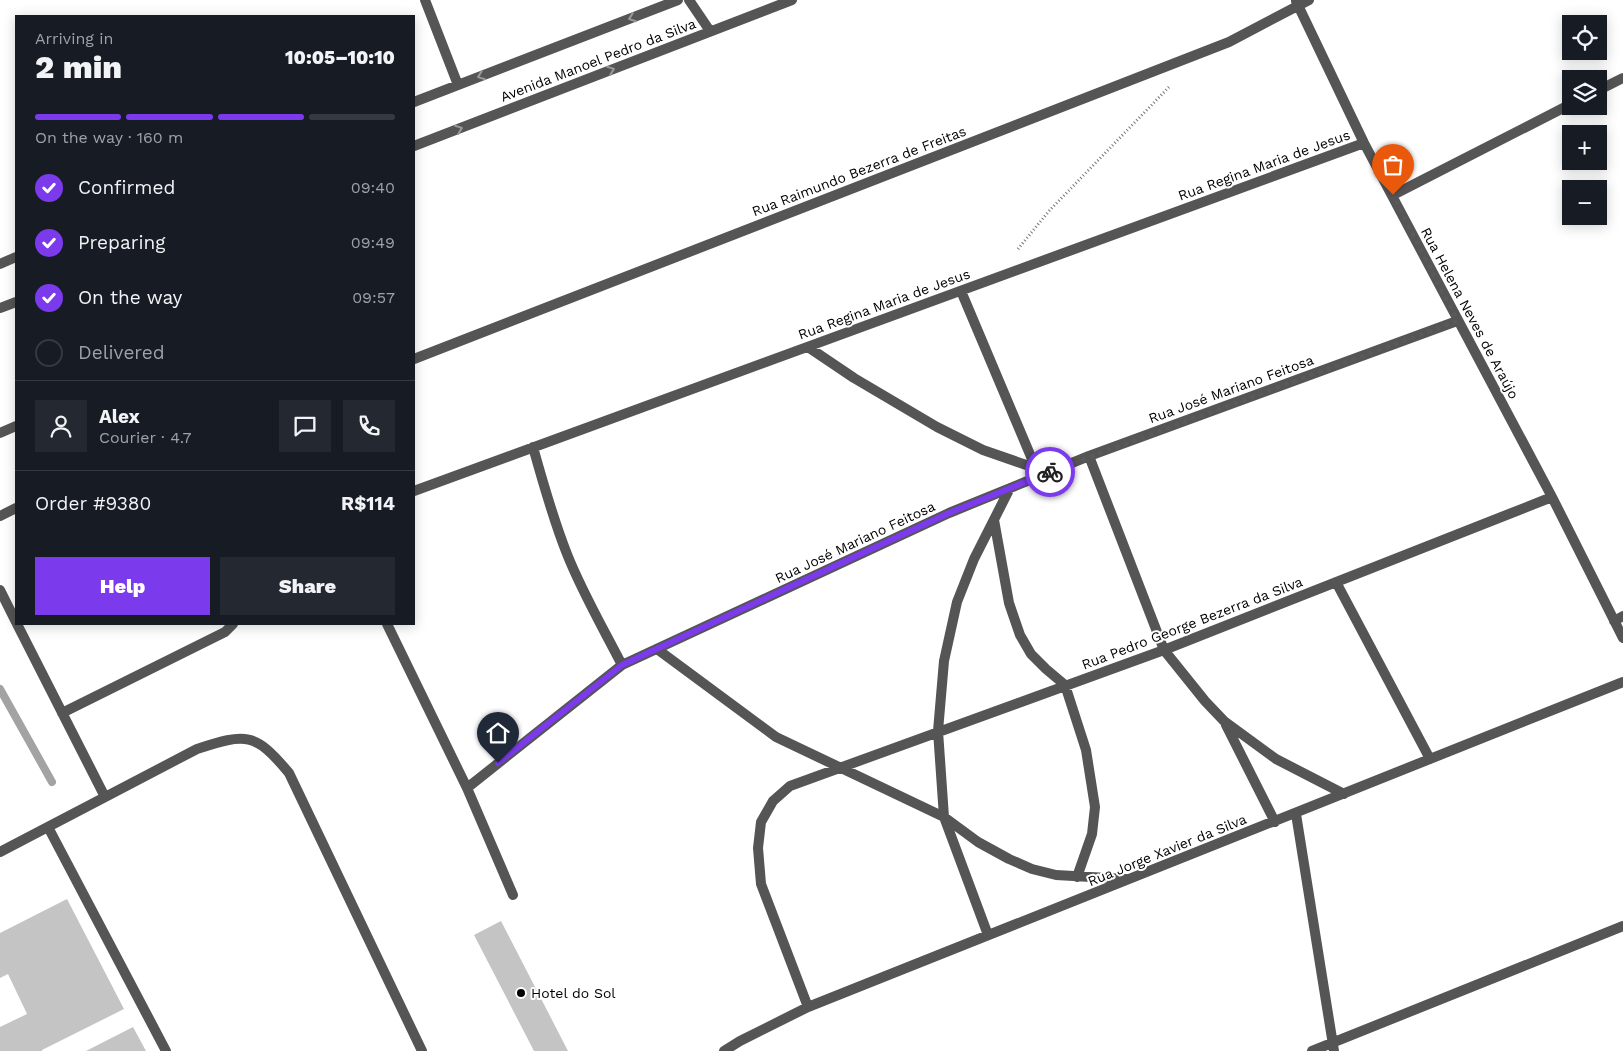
<!DOCTYPE html>
<html lang="en">
<head>
<meta charset="utf-8">
<style>
  :root { --surface:#171b24; --page:#242831; --text:#f1f3f6; --muted:#9ea1a6; --line:#363941; --accent:#7c3aed }
  body { margin:0; font-family:"Work Sans",sans-serif; background:var(--page); color:var(--text); height:100vh; display:flex; flex-direction:column; font-size:19px; white-space:nowrap }
  * { box-sizing:border-box; margin:0 }
  p { font-size:16px; color:var(--muted) }
  .icon { flex:none; width:28px; height:28px; fill:none; stroke:currentColor; stroke-width:2; stroke-linecap:round; stroke-linejoin:round }
  .map { position:relative; flex:1; overflow:hidden }
  .sheet { position:absolute; left:15px; top:15px; width:400px; height:610px; display:flex; flex-direction:column; background:var(--surface); border-radius:0px; box-shadow:0 2px 12px #0003 }
  .sheet>* { flex:none }
  .controls { position:absolute; left:1562px; top:15px; display:grid; gap:10px }
  .controls a { display:grid; place-items:center; width:45px; height:45px; border-radius:0px; background:var(--surface); box-shadow:0 2px 12px #0003; font-size:25px }
  .pin { position:absolute; display:grid; place-items:center; width:42px; height:42px; color:#fff; margin:-51px -21px; border-radius:50% 50% 50% 0; rotate:-45deg; box-shadow:0 0 5px #0007 }
  .pin .icon { rotate:45deg }
  .courier { position:absolute; display:grid; place-items:center; width:50px; height:50px; margin:-25px; border:4px solid #7c3aed; border-radius:50%; background:#fff; color:#222; box-shadow:0 1px 6px #0007 }
  .head em { font-style:normal; font-weight:800 }
  .head div { display:flex; flex-direction:column-reverse }
  .head { display:flex; align-items:center; justify-content:space-between; height:85px; padding:0 20px }
  h1 { font-size:32px; font-weight:800; line-height:38px }
  .bar { display:grid; grid-template-columns:repeat(4,1fr); gap:8px 5px; align-content:center; height:60px; padding:0 20px }
  .bar i { height:6px; border-radius:4px; background:var(--line) }
  .bar .on { background:var(--accent) }
  .bar p { grid-column:span 4 }
  .line { display:flex; align-items:center; gap:12px; padding:0 20px; border-top:1px solid var(--line) }
  .line div { flex:1 }
  .round { display:grid; place-items:center; flex:none; width:52px; height:52px; border-radius:0px; background:var(--page) }
  ol { padding:0 20px; list-style:none }
  li { display:flex; align-items:center; gap:15px; height:55px }
  li p { margin-inline-start:auto }
  li .icon { padding:5px; border-radius:50%; background:var(--accent); color:#fff; stroke-width:4 }
  li:last-child { color:var(--muted) }
  li i { width:28px; height:28px; border:2px solid var(--line); border-radius:50% }
  .primary-button { display:flex; gap:10px; margin-top:auto; padding:10px 20px }
  .primary-button a { flex:1; height:58px; border-radius:0px; background:var(--accent); color:#fff; font-size:20px; font-weight:800; line-height:58px; text-align:center }
  .primary-button a+a { background:var(--page); color:var(--text) }
  .map>svg:first-child { display:block }
  .lines { fill:none; stroke-linecap:round; stroke-linejoin:round }
  .stream { stroke:#a3a3a3; stroke-width:8 }
  .building { fill:#c4c4c4 }
  .path { stroke:#777; stroke-width:3; stroke-dasharray:1 2.5; stroke-linecap:butt }
  .lane { stroke:#555; stroke-width:10 }
  .street { stroke:#555; stroke-width:10 }
  .oneway { stroke:#999 }
  .done { stroke:#595959; stroke-width:5; stroke-dasharray:0 9 }
  .route { stroke:#7c3aed; stroke-width:6 }
  .poi-dot { fill:#000; stroke:#fff; stroke-width:2 }
  .labels { text-anchor:middle; stroke-width:4; stroke-linejoin:round; paint-order:stroke }
  .street-label { font-size:14px; fill:#000; stroke:#fff }
  .poi-label { font-size:14px; fill:#000; stroke:#fff; text-anchor:start }
</style>
</head>
<body>
<div class="map">
<svg width="1623" height="1051" viewBox="0 0 1623 1051">
  <rect width="100%" height="100%" fill="#fff"/>
  <g class="lines">
    <path class="stream" d="M0,689L52,782"/>
  </g>
  <path class="building" d="M67,899L124,1009L42,1050V1051H0V1027L27,1014L8,974L0,978V933Z
    M501,921L568,1051H534L474,935Z
    M133,1027L146,1051H86Z"/>
  <g class="lines">
    <path class="path" d="M1018,249L1049,211L1170,86"/>
    <path class="lane" d="M0,433L16,426
      M0,516L16,508
      M0,590L16,622
      M17,624L105,797
      M62,713L225,632L233,624
      M48,827L166,1051
      M0,852L197,749C246,733 255,732 289,773L422,1051"/>
    <path class="street" d="M425,0L458,85
      M689,0L710,31
      M1296,1L1364,143L1552,497L1623,638
      M1599,90L1623,78
      M414,102L678,0
      M414,146L792,0
      M1393,195L1571,104
      M0,264L16,257
      M961,291L1037,471
      M0,308L16,302
      M808,347L854,378L937,427L983,450L1035,468
      M414,359L1229,42L1309,0
      M533,447C543,483 553,519 567,554C582,592 603,628 622,665
      M1089,456L1164,650L1205,701L1224,721L1276,759L1344,794
      M414,491L1364,143
      M994,520L1009,603L1020,635L1031,654L1046,669L1065,685L1086,750L1095,807L1092,834L1077,877
      M1336,582L1430,759
      M1614,621L1623,616
      M387,624L467,788L513,895
      M657,649L776,737L944,817L978,842L1009,859L1032,869L1056,875L1126,879
      M1226,725L1275,822
      M467,788L622,665L949,513L1089,456L1457,321
      M1296,814L1334,1051
      M988,935L944,817L938,731L944,661L957,602L974,559L1010,488
      M808,1007L761,884L758,848L761,822L773,801L790,786L1164,650L1552,497
      M724,1051L740,1041L808,1007L1623,682
      M1312,1051L1623,926"/>
  </g>
  <defs><path id="oneway-chevron" d="M-2-3.5L2.5 0L-2 3.5" fill="none" stroke-width="1.6" stroke-linecap="round" stroke-linejoin="round" transform="scale(1.25)"/></defs>
  <g class="oneway">
    <use href="#oneway-chevron" transform="translate(632 18) rotate(159)"/>
    <use href="#oneway-chevron" transform="translate(611 70) rotate(-21)"/>
    <use href="#oneway-chevron" transform="translate(481 76) rotate(159)"/>
    <use href="#oneway-chevron" transform="translate(459 129) rotate(-21)"/>
  </g>
  <g class="lines">
    <path class="done" d="M1050,472L1457,321L1393,195"/>
    <path class="route" d="M498,763L622,665L949,513L1050,472"/>
  </g>
  <circle class="poi-dot" cx="521" cy="993" r="5"/>
  <g class="labels">
    <g class="street-label">
      <text transform="translate(598 60) rotate(-21)" y="5">Avenida Manoel Pedro da Silva</text>
      <text transform="translate(1264 165) rotate(-20)" y="5">Rua Regina Maria de Jesus</text>
      <text transform="translate(859 171) rotate(-21)" y="5">Rua Raimundo Bezerra de Freitas</text>
      <text transform="translate(884 304) rotate(-20)" y="5">Rua Regina Maria de Jesus</text>
      <text transform="translate(1470 313) rotate(62)" y="5">Rua Helena Neves de Araújo</text>
      <text transform="translate(1231 389) rotate(-20)" y="5">Rua José Mariano Feitosa</text>
      <text transform="translate(855 542) rotate(-25)" y="5">Rua José Mariano Feitosa</text>
      <text transform="translate(1192 623) rotate(-21)" y="5">Rua Pedro George Bezerra da Silva</text>
      <text transform="translate(1167 850) rotate(-22)" y="5">Rua Jorge Xavier da Silva</text>
    </g>
    <g class="poi-label">
      <text x="531" y="998">Hotel do Sol</text>
    </g>
  </g>
</svg>
<div class="controls">
<a><svg class="icon" aria-label="locate" viewBox="0 0 24 24"><circle cx="12" cy="12" r="6"/><path d="M12 2v4M12 18v4M2 12h4M18 12h4"/></svg></a>
<a><svg class="icon" aria-label="layers" viewBox="0 0 24 24"><path d="M12 4l9 5-9 5-9-5zM3 14l9 5 9-5"/></svg></a>
<a>+</a>
<a>−</a>
</div>
<div class="pin" style="left:1393px;top:195px;background:#ea580c"><svg class="icon" aria-label="bag" viewBox="0 0 24 24"><path d="M5 8h14l-1 12H6zM9 8a3 3 0 0 1 6 0"/></svg></div>
<div class="pin" style="left:498px;top:763px;background:#1f2937"><svg class="icon" aria-label="home" viewBox="0 0 24 24"><path d="M3 11l9-7 9 7M6 9v11h12V9"/></svg></div>
<div class="courier" style="left:1050px;top:472px"><svg class="icon" aria-label="bike" viewBox="0 0 24 24"><circle cx="6" cy="16" r="4"/><circle cx="18" cy="16" r="4"/><path d="M6 16l4-8h5l3 8M10 8l3 8H6M13 5h3"/></svg></div>
<section class="sheet">
<div class="head"><div><h1>2 min</h1><p>Arriving in</p></div><em>10:05–10:10</em></div>
<div class="bar"><i class="on"></i><i class="on"></i><i class="on"></i><i></i><p>On the way · 160 m</p></div>
<ol>
<li><svg class="icon" aria-label="check" viewBox="0 0 24 24"><path d="M5 12l5 5 9-10"/></svg>Confirmed<p>09:40</p></li>
<li><svg class="icon" aria-label="check" viewBox="0 0 24 24"><path d="M5 12l5 5 9-10"/></svg>Preparing<p>09:49</p></li>
<li><svg class="icon" aria-label="check" viewBox="0 0 24 24"><path d="M5 12l5 5 9-10"/></svg>On the way<p>09:57</p></li>
<li><i></i>Delivered</li>
</ol>
<div class="line" style="height:90px"><a class="round"><svg class="icon" aria-label="person" viewBox="0 0 24 24"><circle cx="12" cy="8" r="4"/><path d="M4 21q1-7 8-7t8 7"/></svg></a><div><b>Alex</b><p>Courier · 4.7</p></div><a class="round"><svg class="icon" aria-label="chat" viewBox="0 0 24 24"><path d="M4 5h16v11H9l-5 4z"/></svg></a><a class="round"><svg class="icon" aria-label="phone" viewBox="0 0 24 24"><path d="M5 4h4l2 5-3 2q2 4 5 5l2-3 5 2v4C11 20 4 13 5 4z"/></svg></a></div>
<div class="line" style="height:65px"><div>Order #9380</div><b>R$114</b></div>
<div class="primary-button"><a>Help</a><a>Share</a></div>
</section>
</div>
</body>
</html>
